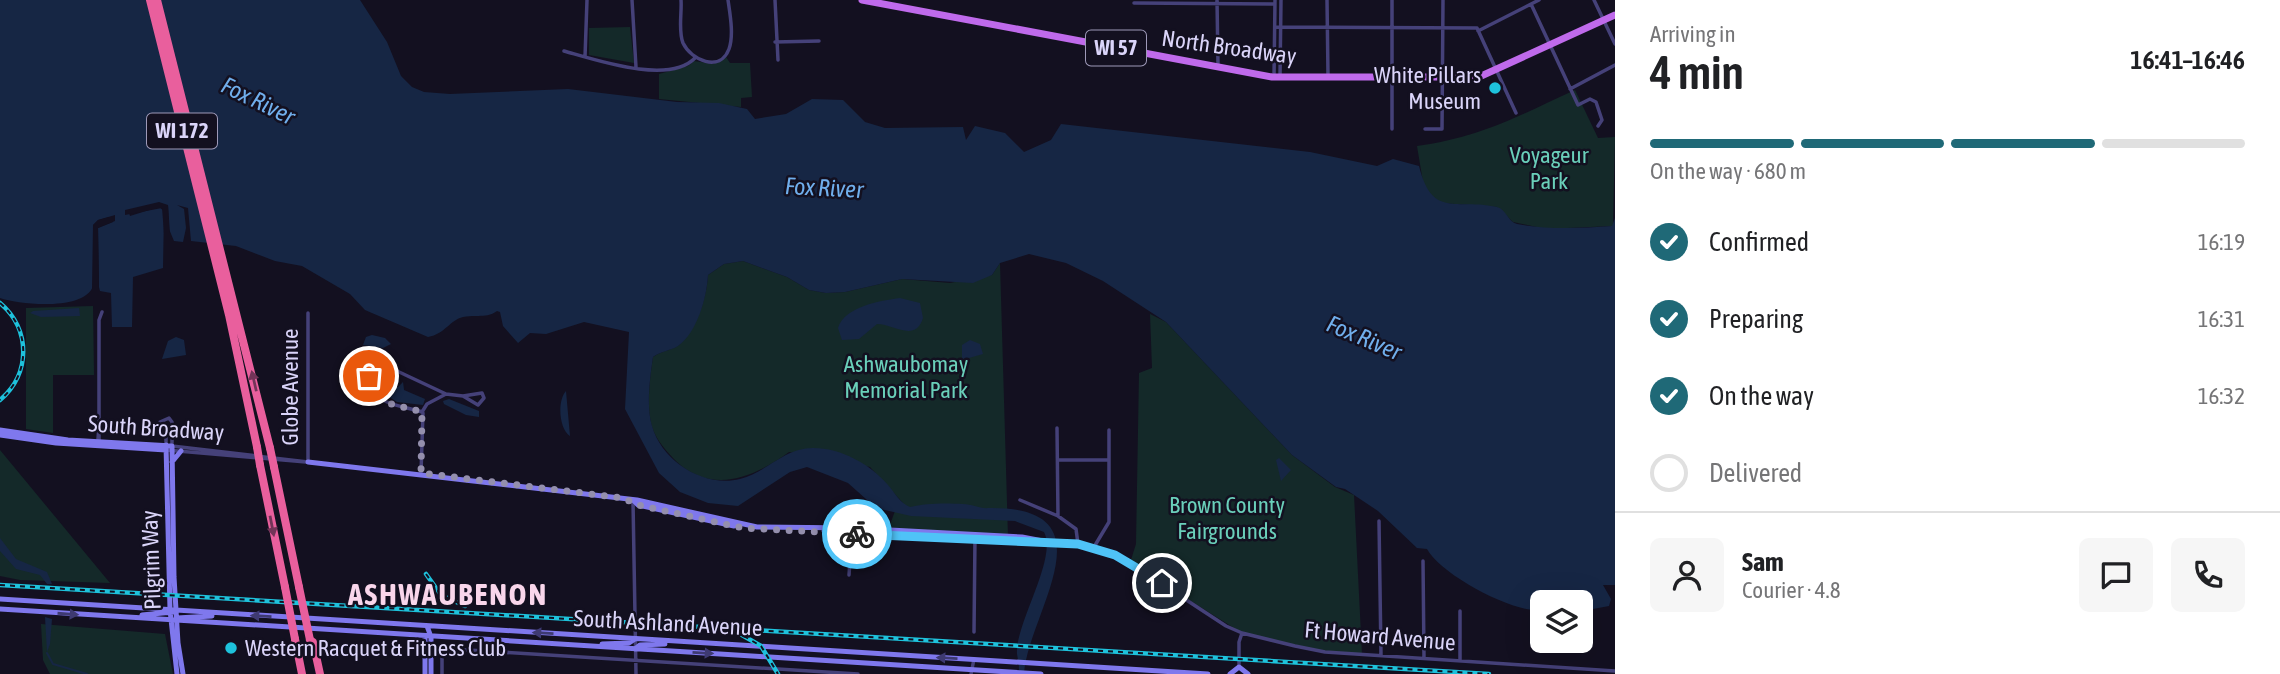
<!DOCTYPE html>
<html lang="en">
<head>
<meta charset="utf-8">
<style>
  :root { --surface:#fff; --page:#f6f6f6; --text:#202124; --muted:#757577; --line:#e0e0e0; --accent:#1f6977 }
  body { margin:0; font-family:"Asap Condensed",sans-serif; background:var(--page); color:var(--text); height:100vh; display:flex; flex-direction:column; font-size:26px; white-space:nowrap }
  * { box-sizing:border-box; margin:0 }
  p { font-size:23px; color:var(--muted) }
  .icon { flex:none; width:38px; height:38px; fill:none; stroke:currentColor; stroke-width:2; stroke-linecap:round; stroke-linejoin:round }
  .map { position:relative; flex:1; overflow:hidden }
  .drawer { display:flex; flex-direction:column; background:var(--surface); width:665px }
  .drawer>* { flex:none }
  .buttons { position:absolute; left:1530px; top:590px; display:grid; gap:14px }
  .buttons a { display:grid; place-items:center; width:63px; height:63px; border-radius:10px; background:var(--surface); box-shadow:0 7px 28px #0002; font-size:35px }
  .pin { position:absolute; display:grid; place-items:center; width:60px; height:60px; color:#fff; margin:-30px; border:4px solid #fff; border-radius:50%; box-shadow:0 2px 7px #0007 }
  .courier { position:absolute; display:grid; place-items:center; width:70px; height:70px; margin:-35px; border:5px solid #4fc3f7; border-radius:50%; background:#fff; color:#222; box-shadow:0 2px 9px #0007 }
  .summary em { font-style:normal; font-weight:600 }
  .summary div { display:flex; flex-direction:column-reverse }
  .summary { display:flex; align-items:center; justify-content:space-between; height:119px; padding:0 35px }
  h1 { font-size:46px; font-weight:600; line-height:52px }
  .bar { display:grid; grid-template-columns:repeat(4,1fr); gap:10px 7px; align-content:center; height:84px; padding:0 35px }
  .bar i { height:9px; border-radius:5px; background:var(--line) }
  .bar .on { background:var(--accent) }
  .bar p { grid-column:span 4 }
  .line { display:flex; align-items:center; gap:18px; padding:0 35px; border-top:2px solid var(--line) }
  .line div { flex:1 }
  .round { display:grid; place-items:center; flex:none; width:74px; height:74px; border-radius:10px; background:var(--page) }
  ol { padding:0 35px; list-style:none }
  li { display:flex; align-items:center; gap:21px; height:77px }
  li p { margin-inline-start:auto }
  li .icon { padding:7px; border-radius:50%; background:var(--accent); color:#fff; stroke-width:4 }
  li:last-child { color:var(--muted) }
  li i { width:38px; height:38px; border:4px solid var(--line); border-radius:50% }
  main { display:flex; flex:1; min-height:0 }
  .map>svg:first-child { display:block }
  .green { fill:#142929 }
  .water { fill:#162644 }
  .pier { fill:#131020 }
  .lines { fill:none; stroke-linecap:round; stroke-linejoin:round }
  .stream { stroke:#162644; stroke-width:2 }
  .street { stroke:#454179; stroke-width:3.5 }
  .secondary { stroke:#7f78ed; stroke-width:5 }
  .primary { stroke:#bf6aeb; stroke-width:7 }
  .highway { stroke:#e95f9d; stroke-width:8 }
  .rail-casing { stroke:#1ec2dc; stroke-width:4.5 }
  .rail { stroke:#131020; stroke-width:2; stroke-dasharray:5; stroke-linecap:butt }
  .highway-bridge { stroke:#e95f9d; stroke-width:8 }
  .oneway { fill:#733458 }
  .oneway2 { fill:#3e3a72 }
  .done { stroke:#948fad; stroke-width:7; stroke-dasharray:0 12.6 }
  .route { stroke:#4fc3f7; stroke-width:9 }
  .poi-dot { fill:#1ec2dc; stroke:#131020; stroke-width:2.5 }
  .labels { text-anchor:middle; stroke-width:5; stroke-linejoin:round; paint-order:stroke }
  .shield { fill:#131020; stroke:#9e99b8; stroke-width:2 }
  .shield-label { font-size:21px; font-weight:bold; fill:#dad4f9 }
  .street-label { font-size:23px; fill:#dad4f9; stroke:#131020 }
  .poi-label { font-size:23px; fill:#dad4f9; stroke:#131020; text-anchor:end }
  .park-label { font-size:23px; fill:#6acfba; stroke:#131020 }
  .water-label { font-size:24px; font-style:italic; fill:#70aeec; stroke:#131020 }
  .district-label { font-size:30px; font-weight:bold; letter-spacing:2px; fill:#f9d6eb; stroke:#131020 }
</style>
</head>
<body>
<main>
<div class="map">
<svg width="1615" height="674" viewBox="0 0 1615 674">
  <rect width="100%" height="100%" fill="#131020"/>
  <path class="green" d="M630,27L634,63L589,55V28Z
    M726,57L730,63H750L752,97L741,98V107L659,99V74L688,66L694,61L713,64Z
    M1575,90L1598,138L1615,137L1613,226L1546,229L1513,222L1497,207L1440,203L1427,192L1423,182L1417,146C1482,137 1518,116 1575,90Z
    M743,261L787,277L809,290L826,293L845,292L902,279L950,283L992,275L1000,263L1008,537L888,530L895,511L903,503L870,467L789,452C755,477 713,495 677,462C668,453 656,440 652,427C646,407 650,377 653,357C662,350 674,351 682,342C697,327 707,296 708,275L724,264Z
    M93,306L94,375H53V433L26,429V308Z
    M1150,314L1166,322L1292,455L1335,487L1354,495L1362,654L1325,652L1242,633L1130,563L1136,544L1139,373L1152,368Z
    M0,450L110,583L20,580L0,576Z
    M41,624L165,634L173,674H50L43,660Z"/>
  <path class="water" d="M0,0H360L387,42L401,76L412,87L424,92L450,94L568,89L677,102L719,103L747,109L755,119L786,114L812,99L843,100L865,122L885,128L963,127L966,140L975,126L1005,133L1024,152L1051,140L1061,124L1310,152L1377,166L1393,159L1419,166C1432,219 1456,198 1497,207C1506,209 1508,222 1517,224C1548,230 1581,228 1612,226L1615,218V585H1603L1611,599L1609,606L1593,609L1582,617L1580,602H1542V610C1514,614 1440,574 1427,549L1417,548L1378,511L1345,489L1336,487L1292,455L1166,322L1103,281L1066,263L1029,254L1000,263L992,275L973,283L902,279L845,292L826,293L809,290L787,277L743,261L724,264L708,275C707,297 697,333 678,346C670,351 661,351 653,357C650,378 646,406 652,426C662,462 705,488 740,479C767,472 784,448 813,448C841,448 870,464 888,485C895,493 900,503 910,507C925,503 947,503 963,504C972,504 980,509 989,508C1115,506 1028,613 1024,674L1019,670C1019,664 1018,660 1017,654C1015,624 1058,558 1044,532L1015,521L911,516L876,508L848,483L807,467L790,472L738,506L708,503L680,492L659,473L625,409L629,332L584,322L546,334L530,333L518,343L503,326L500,312L497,311C486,319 476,314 463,317C450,320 445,334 428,337L365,310L350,294L302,266L275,261L236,246L191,241L188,208L177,205L184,209L186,228L183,242L174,241L169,229L168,205L128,210L130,216L159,207L164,211L163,268L133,277L132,327H112L111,293L100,291L99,287L98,228L113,222L109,217L98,220L93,225C93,243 98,269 93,286C85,311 20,305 0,298Z
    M900,298L920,303L923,318C915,343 894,324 877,324L859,339L842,340L838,328C845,306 880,301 900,298Z
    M79,308L80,316L41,317L30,313L33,311Z
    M372,335L385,338L391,344L383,348L363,345L366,337Z
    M176,337L184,340L186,355L162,359L168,341Z
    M970,340L980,344L983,354L962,360V345Z
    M403,382L404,390L425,399L423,405L397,402L380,391L381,386L398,387Z
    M566,391L570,436C559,429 557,401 566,391Z
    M449,399L479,411V417L466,415L444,404L443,401Z
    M1279,458L1291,470L1281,481L1276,460Z
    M0,538L16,559L47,572L52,584H47L40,575L16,569L0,551Z
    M45,617L52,619L50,644L47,652Z"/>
  <path class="pier" d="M159,202L168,205L170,233H164L162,208L125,215V210Z
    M115,215V221L98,228L99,289H92L93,225L98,220Z"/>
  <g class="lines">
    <path class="stream" d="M47,653L53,664L87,674"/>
    <path class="street" d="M632,0L636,67
      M681,0C682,13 678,31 683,43C691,60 720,73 729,49C734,35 730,14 728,0
      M775,0L778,60
      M1217,0L1218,65
      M1327,0L1328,75
      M1594,0L1615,44
      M1134,3L1275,4
      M1531,4L1578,105L1590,99L1596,102L1602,120L1598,126
      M1275,27L1477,28L1516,113
      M1478,31L1539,0
      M775,42L819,41
      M564,51C596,60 669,85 695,58
      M585,57L587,0
      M1274,77L1275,0
      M1280,77L1281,0
      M1570,89L1615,65
      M1392,129V0
      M1425,129H1442L1443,0
      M308,313V461
      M387,370L397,371L446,394L427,404L422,412C399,404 369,407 369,373Z
      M351,372L369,373
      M446,394L463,396L482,393L484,398L478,405L463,396
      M1057,428L1058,516
      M98,439L99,425
      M99,444V320L102,312
      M166,445V431L160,422L169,418L172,422V446L308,462
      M166,450L306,462
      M1058,460H1109
      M421,473L423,413
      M1020,500L1058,516L1076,529L1078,544L1094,547L1133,565L1226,626L1242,633L1295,646L1325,652L1615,671
      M633,501L636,674
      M1379,521L1381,655
      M1043,541L1078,544
      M1094,547L1109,522V430
      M1423,561L1424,658
      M849,575L852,530
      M974,632L975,537
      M1460,661V611
      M1239,667V642L1242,633
      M442,674V650L451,649L858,674
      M971,674L974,659"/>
    <path class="secondary" d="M0,430L68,440L172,446L174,577L178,643L183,674
      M0,435L56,443L166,450
      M166,445L170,610L177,674
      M172,462L181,451
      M308,462L637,500L757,527L852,528L1022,537L1043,541
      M633,500L638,505L734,526
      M824,531L1043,541
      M0,599L1208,674
      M0,609L1041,674
      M142,615L173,612
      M177,618L212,616
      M427,626L431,637V674
      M602,644L629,643L635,639
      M635,649L640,645L665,644
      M425,674V636
      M1230,674L1239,667L1248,674"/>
    <path class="primary" d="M862,0L1272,77H1479L1615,15"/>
    <path class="highway" d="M150,0L229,315L257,447
      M157,0L270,448
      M260,465L285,587
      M274,467L299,587
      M295,639L302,674
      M310,640L313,642L320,674"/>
    <g class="rail-casing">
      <path id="rail" d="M0,303C31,329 31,374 0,400
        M426,574L441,595L465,606
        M0,585L1489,674
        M735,631L761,646L778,674"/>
    </g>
    <use href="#rail" class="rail"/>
    <path class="highway-bridge" d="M257,447L260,465
      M270,448L274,467
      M285,587L295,639
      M299,587L310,640"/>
  </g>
  <defs><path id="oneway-solid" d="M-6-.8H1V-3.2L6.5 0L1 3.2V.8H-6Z" transform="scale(1.75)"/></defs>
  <g class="oneway">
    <use href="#oneway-solid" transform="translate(254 381) rotate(-103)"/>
    <use href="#oneway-solid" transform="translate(272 526) rotate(79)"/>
  </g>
  <g class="oneway2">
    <use href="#oneway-solid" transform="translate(68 614) rotate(4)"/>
    <use href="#oneway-solid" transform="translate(261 616) rotate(-177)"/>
    <use href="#oneway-solid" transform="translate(543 633) rotate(-177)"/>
    <use href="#oneway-solid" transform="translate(703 653) rotate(3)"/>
    <use href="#oneway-solid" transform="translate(947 658) rotate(-177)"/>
  </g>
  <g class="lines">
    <path class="done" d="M369,376C376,408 398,404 422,412L421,473L623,498L638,505L743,528L857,534"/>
    <path class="route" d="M857,534L1078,544L1115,555L1162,583"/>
  </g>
  <g class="poi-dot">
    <circle cx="1495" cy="88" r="7"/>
    <circle cx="231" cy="648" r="7"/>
  </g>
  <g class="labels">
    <g class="shield">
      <rect x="1086" y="30.5" width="60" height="35" rx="5"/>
      <rect x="147" y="113.5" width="70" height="35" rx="5"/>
    </g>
    <g class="shield-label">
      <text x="1116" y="55">WI 57</text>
      <text x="182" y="138">WI 172</text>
    </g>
    <g class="street-label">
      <text transform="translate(1229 47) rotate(8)" y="8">North Broadway</text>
      <text transform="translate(290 387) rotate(-90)" y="8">Globe Avenue</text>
      <text transform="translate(156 428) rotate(4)" y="8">South Broadway</text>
      <text transform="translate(151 560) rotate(-92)" y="8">Pilgrim Way</text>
      <text transform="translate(668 623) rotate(3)" y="8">South Ashland Avenue</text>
      <text transform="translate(1380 636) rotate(5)" y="8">Ft Howard Avenue</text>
    </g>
    <g class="poi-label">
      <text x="1481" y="83">White Pillars<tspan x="1481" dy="26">Museum</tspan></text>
      <text x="245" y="656" text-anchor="start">Western Racquet &amp; Fitness Club</text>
    </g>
    <g class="park-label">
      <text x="1549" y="163">Voyageur<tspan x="1549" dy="26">Park</tspan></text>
      <text x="906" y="372">Ashwaubomay<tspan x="906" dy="26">Memorial Park</tspan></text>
      <text x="1227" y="513">Brown County<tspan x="1227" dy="26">Fairgrounds</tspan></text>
    </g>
    <g class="water-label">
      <text transform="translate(258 101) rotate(26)" y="8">Fox River</text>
      <text transform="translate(824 188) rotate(3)" y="8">Fox River</text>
      <text transform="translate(1364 338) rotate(23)" y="8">Fox River</text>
    </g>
    <g class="district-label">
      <text x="448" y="605">ASHWAUBENON</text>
    </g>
  </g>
</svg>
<div class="buttons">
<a><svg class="icon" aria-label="layers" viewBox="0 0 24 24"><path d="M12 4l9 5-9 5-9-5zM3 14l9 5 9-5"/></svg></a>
</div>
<div class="pin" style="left:369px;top:376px;background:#ea580c"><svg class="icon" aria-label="bag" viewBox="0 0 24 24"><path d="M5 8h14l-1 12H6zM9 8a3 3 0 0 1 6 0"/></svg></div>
<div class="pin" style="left:1162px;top:583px;background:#1f2937"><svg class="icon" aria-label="home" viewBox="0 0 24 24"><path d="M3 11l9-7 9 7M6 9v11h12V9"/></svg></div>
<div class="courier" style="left:857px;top:534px"><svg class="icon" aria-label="bike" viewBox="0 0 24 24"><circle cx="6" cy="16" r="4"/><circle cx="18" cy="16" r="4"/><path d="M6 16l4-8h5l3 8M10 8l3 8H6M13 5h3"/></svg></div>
</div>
<section class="drawer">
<div class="summary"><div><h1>4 min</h1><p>Arriving in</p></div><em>16:41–16:46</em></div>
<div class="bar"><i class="on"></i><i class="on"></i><i class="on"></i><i></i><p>On the way · 680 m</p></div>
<ol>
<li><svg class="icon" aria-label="check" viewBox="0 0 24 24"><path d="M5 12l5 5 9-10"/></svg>Confirmed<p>16:19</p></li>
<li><svg class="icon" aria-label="check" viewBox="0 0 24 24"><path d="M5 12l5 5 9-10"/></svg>Preparing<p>16:31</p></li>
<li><svg class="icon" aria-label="check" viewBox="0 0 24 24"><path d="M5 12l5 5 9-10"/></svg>On the way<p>16:32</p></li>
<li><i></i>Delivered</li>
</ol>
<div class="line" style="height:126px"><a class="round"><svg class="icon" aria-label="person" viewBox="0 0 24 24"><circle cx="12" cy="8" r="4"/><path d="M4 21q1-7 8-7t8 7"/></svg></a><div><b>Sam</b><p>Courier · 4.8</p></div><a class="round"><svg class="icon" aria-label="chat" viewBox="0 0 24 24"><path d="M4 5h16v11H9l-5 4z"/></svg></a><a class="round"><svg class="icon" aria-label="phone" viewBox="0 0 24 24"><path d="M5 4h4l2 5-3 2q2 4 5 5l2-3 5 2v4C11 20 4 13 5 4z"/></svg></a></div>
</section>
</main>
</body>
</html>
